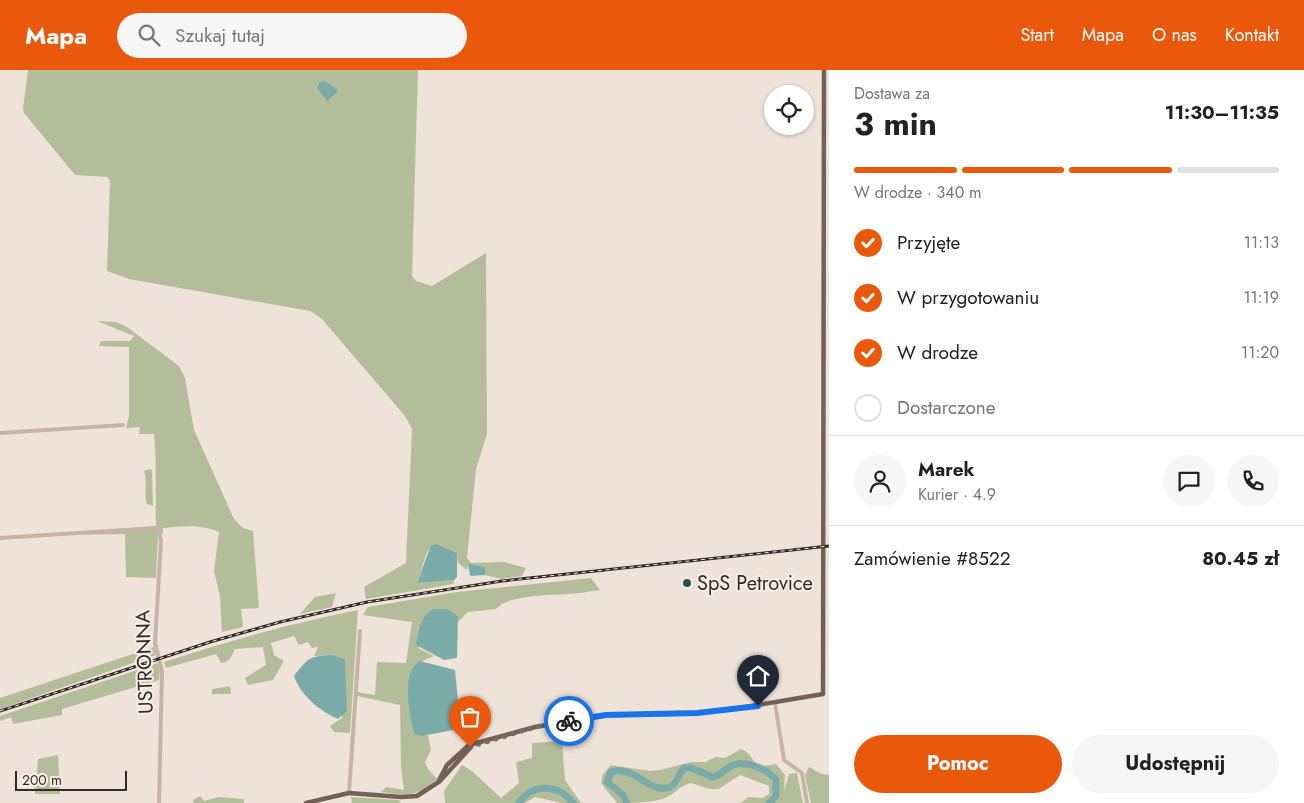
<!DOCTYPE html>
<html lang="pl">
<head>
<meta charset="utf-8">
<style>
  :root { --surface:#fff; --page:#f6f6f6; --text:#222; --muted:#767676; --line:#e0e0e0; --accent:#ea580c }
  body { margin:0; font-family:Jost,sans-serif; background:var(--page); color:var(--text); height:100vh; display:flex; flex-direction:column; font-size:19px; white-space:nowrap }
  * { box-sizing:border-box; margin:0 }
  p { font-size:16px; color:var(--muted) }
  .icon { flex:none; width:28px; height:28px; fill:none; stroke:currentColor; stroke-width:2; stroke-linecap:round; stroke-linejoin:round }
  .map { position:relative; flex:1; overflow:hidden }
  .drawer { display:flex; flex-direction:column; background:var(--surface); width:475px }
  .drawer>* { flex:none }
  .buttons { position:absolute; left:764px; top:15px; display:grid; gap:10px }
  .buttons a { display:grid; place-items:center; width:50px; height:50px; border-radius:50%; background:var(--surface); box-shadow:0 1px 4px #0004; font-size:25px }
  .scale { position:absolute; left:15px; bottom:12px; width:112px; box-sizing:border-box; padding-left:5px; border:2px solid #332926; border-top:0; font-size:14px; line-height:18px; white-space:nowrap; color:#332926; -webkit-text-stroke:4px #f8eee5; paint-order:stroke }
  .pin { position:absolute; display:grid; place-items:center; width:42px; height:42px; color:#fff; margin:-51px -21px; border-radius:50% 50% 50% 0; rotate:-45deg; box-shadow:0 0 5px #0007 }
  .pin .icon { rotate:45deg }
  .courier { position:absolute; display:grid; place-items:center; width:50px; height:50px; margin:-25px; border:4px solid #1a73e8; border-radius:50%; background:#fff; color:#222; box-shadow:0 1px 6px #0007 }
  .overview em { font-style:normal; font-weight:700 }
  .overview div { display:flex; flex-direction:column-reverse }
  .overview { display:flex; align-items:center; justify-content:space-between; height:85px; padding:0 25px }
  h1 { font-size:32px; font-weight:700; line-height:38px }
  .bar { display:grid; grid-template-columns:repeat(4,1fr); gap:8px 5px; align-content:center; height:60px; padding:0 25px }
  .bar i { height:6px; border-radius:4px; background:var(--line) }
  .bar .active { background:var(--accent) }
  .bar p { grid-column:span 4 }
  .line { display:flex; align-items:center; gap:12px; padding:0 25px; border-top:1px solid var(--line) }
  .line div { flex:1 }
  .round { display:grid; place-items:center; flex:none; width:52px; height:52px; border-radius:26px; background:var(--page) }
  ol { padding:0 25px; list-style:none }
  li { display:flex; align-items:center; gap:15px; height:55px }
  li p { margin-inline-start:auto }
  li .icon { padding:5px; border-radius:50%; background:var(--accent); color:#fff; stroke-width:4 }
  li:last-child { color:var(--muted) }
  li i { width:28px; height:28px; border:2px solid var(--line); border-radius:50% }
  .cta { display:flex; gap:10px; margin-top:auto; padding:10px 25px }
  .cta a { flex:1; height:58px; border-radius:30px; background:var(--accent); color:#fff; font-size:20px; font-weight:700; line-height:58px; text-align:center }
  .cta a+a { background:var(--page); color:var(--text) }
  header { display:flex; align-items:center; gap:30px; box-sizing:border-box; height:70px; padding:0 25px; background:var(--accent); color:#fff }
  header strong { font-size:24px }
  nav { display:flex; gap:28px; margin-inline-start:auto; font-size:18px }
  .search { width:350px; height:45px; background:var(--page); display:flex; align-items:center; gap:12px; box-sizing:border-box; padding:0 18px; border-radius:28px; color:var(--muted); font-size:19px }
  main { display:flex; flex:1; min-height:0 }
  .map>svg:first-child { display:block }
  .green { fill:#b4bd9a }
  .water { fill:#7aaba9 }
  .lines { fill:none; stroke-linecap:round; stroke-linejoin:round }
  .river { stroke:#7aaba9; stroke-width:7 }
  .minor { stroke:#c7b3a6; stroke-width:4 }
  .major { stroke:#746058; stroke-width:4.5 }
  .rail-casing { stroke:#332926; stroke-width:3 }
  .rail { stroke:#f8eee5; stroke-width:1; stroke-dasharray:4; stroke-linecap:butt }
  .done { stroke:#756a65; stroke-width:5; stroke-dasharray:0 9 }
  .route { stroke:#1a73e8; stroke-width:6 }
  .poi-dot { fill:#1f5252; stroke:#f8eee5; stroke-width:2 }
  .labels { text-anchor:middle; stroke-width:4; stroke-linejoin:round; paint-order:stroke }
  .poi-label { font-size:20px; fill:#332926; stroke:#f8eee5; text-anchor:start }
  .street-label { font-size:20px; fill:#332926; stroke:#f8eee5 }
</style>
</head>
<body>
<header>
<strong>Mapa</strong>
<div class="search"><svg class="icon" aria-label="search" viewBox="0 0 24 24"><circle cx="10" cy="10" r="6"/><path d="M15 15l6 6"/></svg>Szukaj tutaj</div>
<nav><a>Start</a><a>Mapa</a><a>O nas</a><a>Kontakt</a></nav>
</header>
<main>
<div class="map">
<svg width="829" height="733" viewBox="0 0 829 733">
  <rect width="100%" height="100%" fill="#efe3d9"/>
  <path class="green" d="M28,0H418L412,206L416,211L432,216L486,183L487,364L476,399L467,488L471,493L504,492L526,498L522,506L502,509L485,505V497L468,495L467,500L458,493L457,483L433,474L427,482L417,513L454,510V514L366,529L364,517L406,493L412,359L405,346L321,248L310,241L129,209L107,201L110,110L107,107L75,105L24,43L23,38Z
    M97,251L116,252L127,257L179,296L185,308L194,360L234,449L243,458L253,461L259,538L241,539L243,557L222,562L220,526L214,501L219,462C201,454 183,456 163,458V464L156,457C155,426 157,395 154,364H139L140,357L126,358L129,346V277L99,276L101,271H130L134,266Z
    M150,399L152,400L153,436L147,434C143,423 148,413 144,401Z
    M155,459L158,461L156,508L126,507L125,464L71,465Z
    M591,508L600,520C590,521 579,524 568,524C551,525 507,525 496,539L468,542L458,552V546L418,578L434,586L416,594C402,619 413,641 422,666L428,665L431,680L425,692L428,699L437,709C417,727 407,726 381,722L386,717L404,720L401,697L400,635L357,626V622L375,625L377,592L406,593L412,552L363,545L368,537L457,522Z
    M336,523L332,537L300,544L315,527Z
    M358,540L350,663L334,662L330,656L342,648L332,585L314,586L318,577L312,578L308,572L299,575L294,566L271,573L274,585L284,591L273,610L248,615L245,608L266,595L263,577L235,579C232,586 229,593 221,593L216,584L166,598L164,592C228,571 292,553 358,540Z
    M154,577L156,585L0,639V628Z
    M158,593L160,600L159,610L62,639V645L13,654L11,647L0,651V646Z
    M230,616L231,624H212V619Z
    M562,671L565,710L581,733H562L535,727L525,733H445L444,721L462,695L472,701L501,728L519,713L516,692L532,688V673Z
    M741,679C760,688 747,700 776,694L785,705L784,721L789,704L797,703L803,733H741L748,727L763,728L769,724V716L740,705L719,719H709L691,713C681,715 676,723 667,727C656,733 630,733 617,733L601,713L603,704L611,695L650,701L660,700L691,692H705L716,687L725,688Z
    M58,685L60,724H35L38,689Z
    M809,697L822,704L829,705V733H811L805,705Z
    M200,726L204,731L218,727L244,729V733H194L193,730Z
    M351,727L399,730L401,733H352Z"/>
  <path class="water" d="M325,11L337,19V22L327,31L317,18L320,12Z
    M436,474L457,483V507L454,510L417,513L431,475Z
    M468,494L485,497V505L470,506Z
    M434,539H446L458,546L457,588L444,590L416,575C418,562 421,545 434,539Z
    M332,585L345,589L347,641L338,649C320,641 301,626 294,606C308,588 309,586 332,585Z
    M420,591L455,600L460,652L453,660L422,666L414,664C410,646 400,602 420,591Z"/>
  <g class="lines">
    <path class="river" d="M519,733C532,713 559,714 573,733
      M627,733L622,724L607,712L611,702C634,694 649,725 670,717C677,714 679,703 684,698H691L713,707C721,705 726,698 733,695C746,690 769,700 776,710V726L769,733"/>
    <path class="minor" d="M0,363L123,355
      M0,468L155,458L159,460L161,471L155,573L162,601L159,733
      M775,633L784,690L802,703L807,733
      M349,723L360,561"/>
    <path class="major" d="M438,712L447,695L469,675L535,657L606,645L697,643L740,638L823,624L824,0
      M306,733L349,723L401,727L417,726L440,711L471,677"/>
    <g class="rail-casing">
      <path id="rail" d="M0,641L210,572L280,552L367,532L502,511L829,476"/>
    </g>
    <use href="#rail" class="rail"/>
  </g>
  <g class="lines">
    <path class="done" d="M470,677L535,657L569,651"/>
    <path class="route" d="M569,651L606,645L697,643L758,636"/>
  </g>
  <circle class="poi-dot" cx="687" cy="513" r="5"/>
  <g class="labels">
    <g class="poi-label">
      <text x="697" y="520">SpS Petrovice</text>
    </g>
    <g class="street-label">
      <text transform="translate(144 592) rotate(-92)" y="7">USTRONNA</text>
    </g>
  </g>
</svg>
<div class="buttons">
<a><svg class="icon" aria-label="locate" viewBox="0 0 24 24"><circle cx="12" cy="12" r="6"/><path d="M12 2v4M12 18v4M2 12h4M18 12h4"/></svg></a>
</div>
<div class="scale">200 m</div>
<div class="pin" style="left:470px;top:677px;background:#ea580c"><svg class="icon" aria-label="bag" viewBox="0 0 24 24"><path d="M5 8h14l-1 12H6zM9 8a3 3 0 0 1 6 0"/></svg></div>
<div class="pin" style="left:758px;top:636px;background:#1f2937"><svg class="icon" aria-label="home" viewBox="0 0 24 24"><path d="M3 11l9-7 9 7M6 9v11h12V9"/></svg></div>
<div class="courier" style="left:569px;top:651px"><svg class="icon" aria-label="bike" viewBox="0 0 24 24"><circle cx="6" cy="16" r="4"/><circle cx="18" cy="16" r="4"/><path d="M6 16l4-8h5l3 8M10 8l3 8H6M13 5h3"/></svg></div>
</div>
<section class="drawer">
<div class="overview"><div><h1>3 min</h1><p>Dostawa za</p></div><em>11:30–11:35</em></div>
<div class="bar"><i class="active"></i><i class="active"></i><i class="active"></i><i></i><p>W drodze · 340 m</p></div>
<ol>
<li><svg class="icon" aria-label="check" viewBox="0 0 24 24"><path d="M5 12l5 5 9-10"/></svg>Przyjęte<p>11:13</p></li>
<li><svg class="icon" aria-label="check" viewBox="0 0 24 24"><path d="M5 12l5 5 9-10"/></svg>W przygotowaniu<p>11:19</p></li>
<li><svg class="icon" aria-label="check" viewBox="0 0 24 24"><path d="M5 12l5 5 9-10"/></svg>W drodze<p>11:20</p></li>
<li><i></i>Dostarczone</li>
</ol>
<div class="line" style="height:90px"><a class="round"><svg class="icon" aria-label="person" viewBox="0 0 24 24"><circle cx="12" cy="8" r="4"/><path d="M4 21q1-7 8-7t8 7"/></svg></a><div><b>Marek</b><p>Kurier · 4.9</p></div><a class="round"><svg class="icon" aria-label="chat" viewBox="0 0 24 24"><path d="M4 5h16v11H9l-5 4z"/></svg></a><a class="round"><svg class="icon" aria-label="phone" viewBox="0 0 24 24"><path d="M5 4h4l2 5-3 2q2 4 5 5l2-3 5 2v4C11 20 4 13 5 4z"/></svg></a></div>
<div class="line" style="height:65px"><div>Zamówienie #8522</div><b>80.45 zł</b></div>
<div class="cta"><a>Pomoc</a><a>Udostępnij</a></div>
</section>
</main>
</body>
</html>
